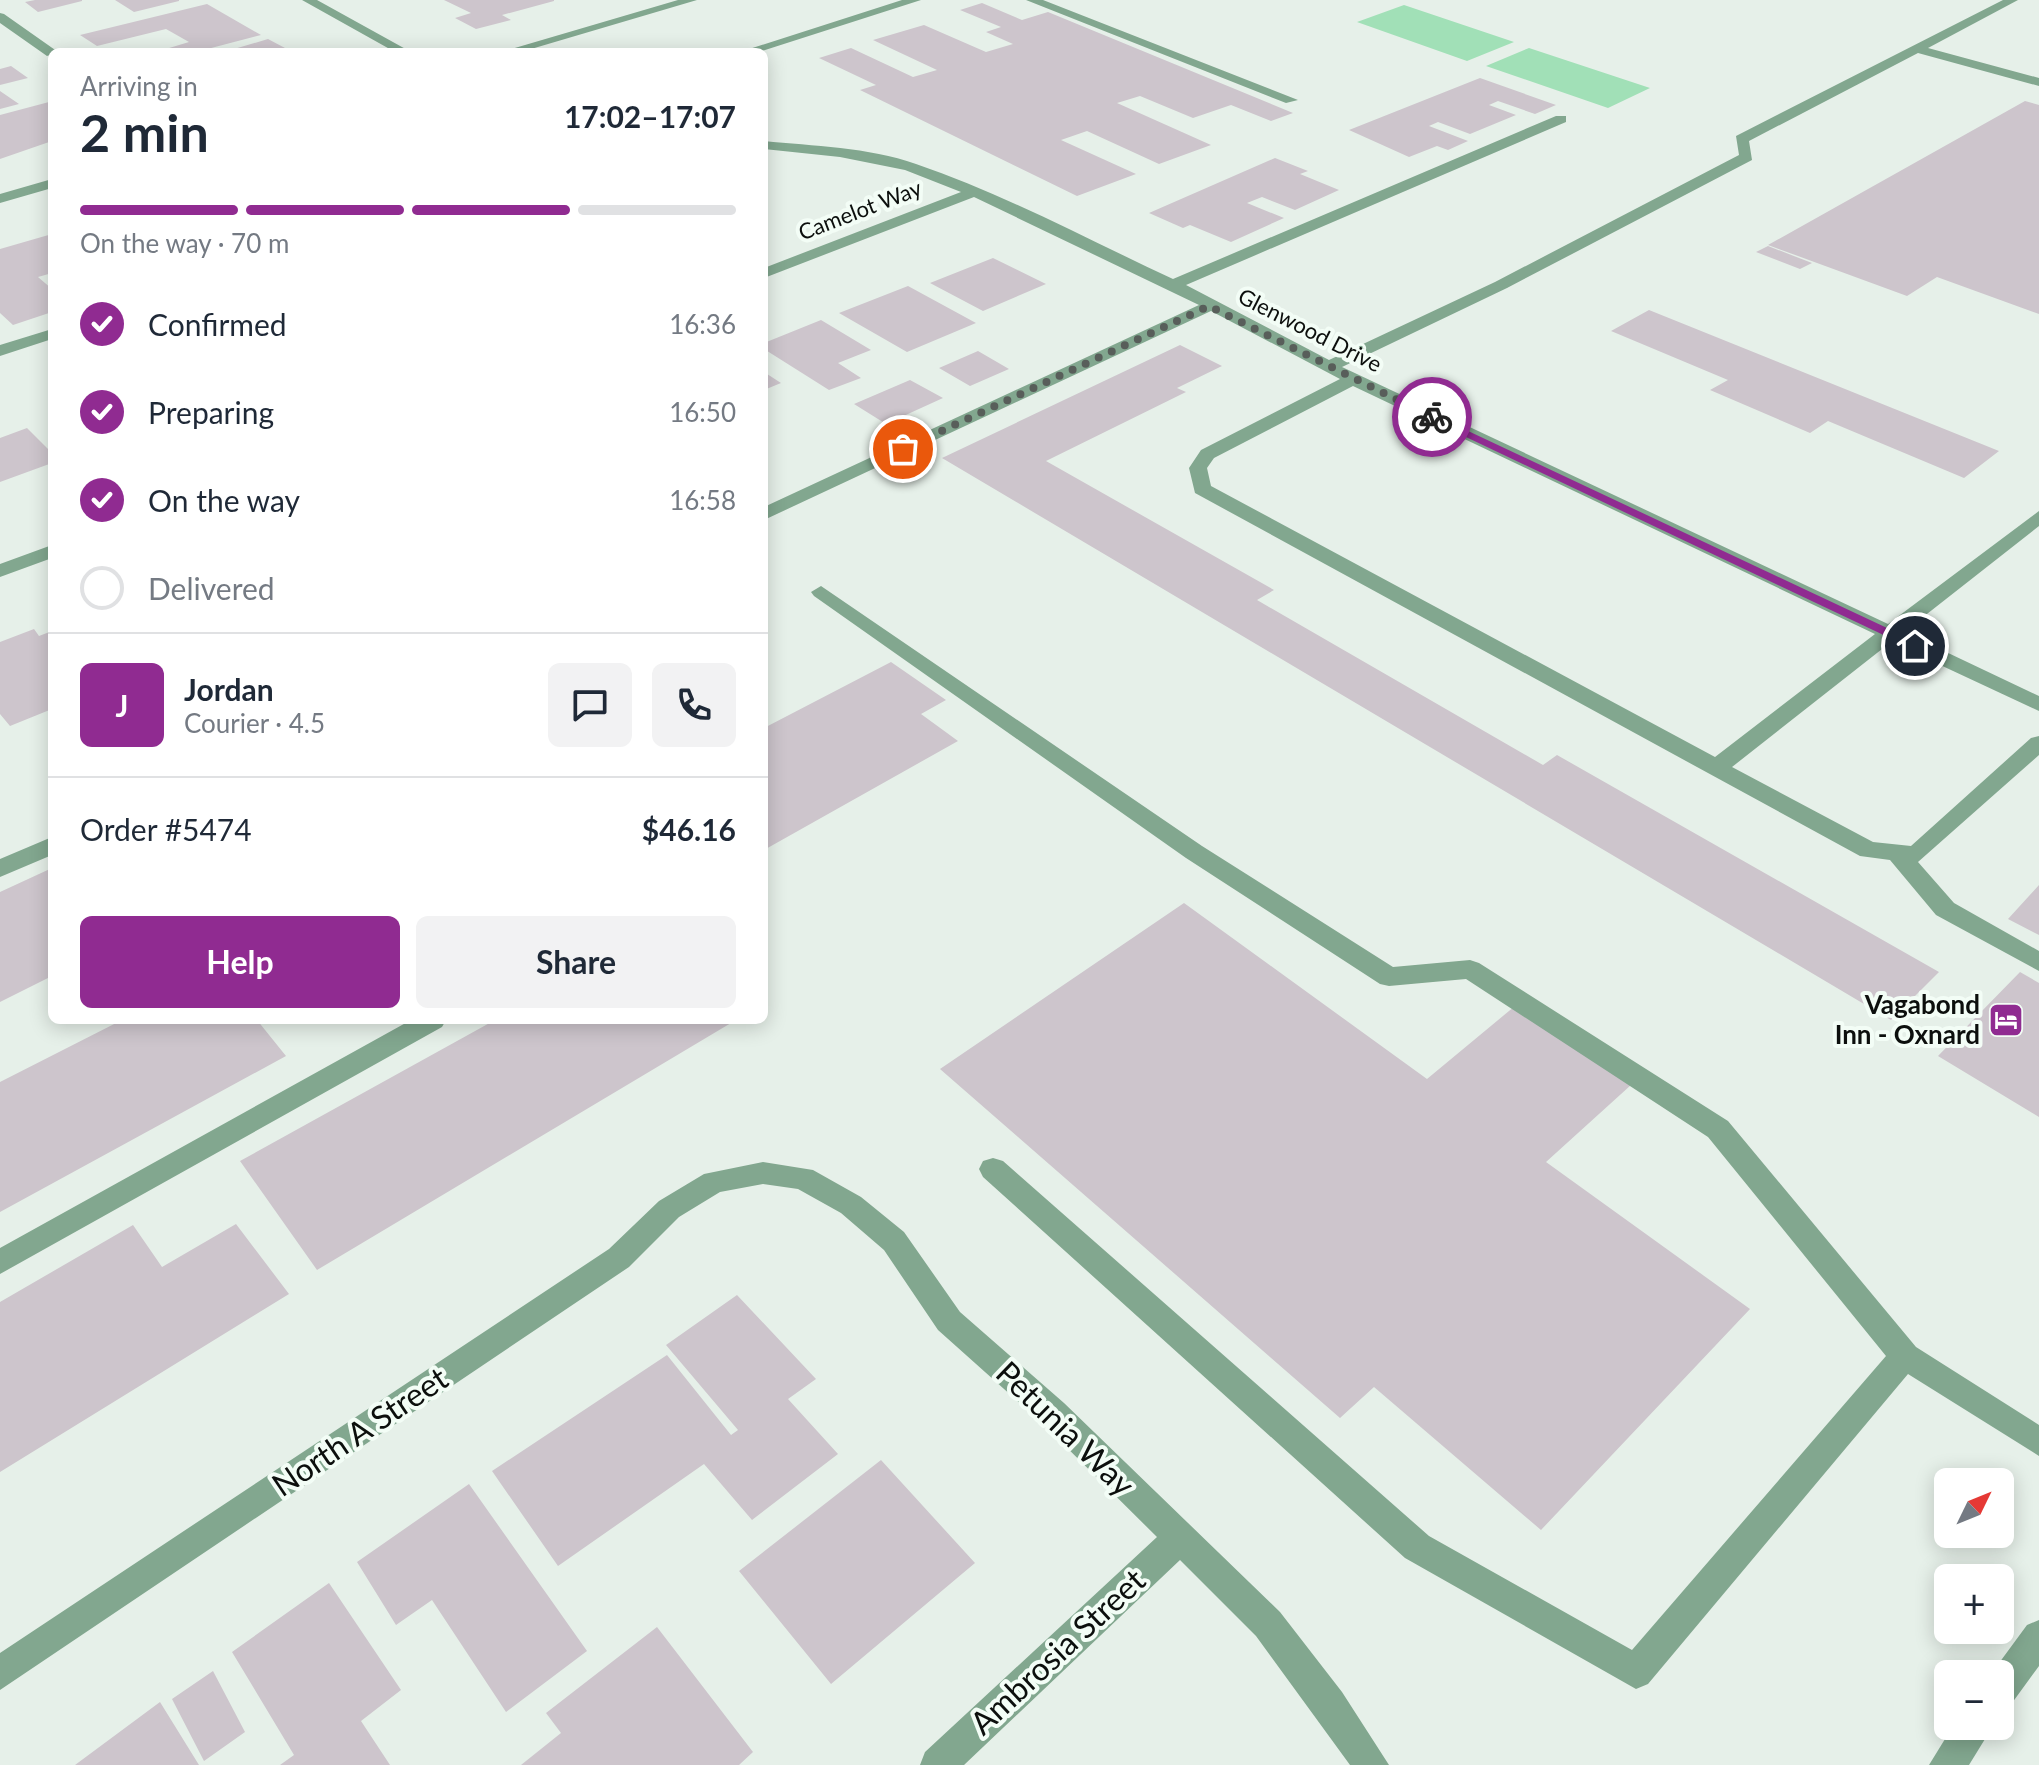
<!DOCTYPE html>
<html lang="en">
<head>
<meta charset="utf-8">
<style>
  :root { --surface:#fff; --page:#f2f2f3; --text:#1f2937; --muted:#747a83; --line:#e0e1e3; --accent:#902b91 }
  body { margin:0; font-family:Lato,sans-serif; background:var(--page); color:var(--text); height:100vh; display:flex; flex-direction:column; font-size:30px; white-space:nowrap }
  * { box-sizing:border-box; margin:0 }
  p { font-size:26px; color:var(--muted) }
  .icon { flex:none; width:44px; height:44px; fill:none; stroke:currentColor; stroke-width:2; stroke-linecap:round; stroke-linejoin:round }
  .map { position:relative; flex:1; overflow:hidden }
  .details { position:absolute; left:48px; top:48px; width:720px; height:976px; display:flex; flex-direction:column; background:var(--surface); border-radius:12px; box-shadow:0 4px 20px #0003 }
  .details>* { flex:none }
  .needle { width:52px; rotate:47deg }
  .tools { position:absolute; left:1934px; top:1468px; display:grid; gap:16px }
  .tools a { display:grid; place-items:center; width:80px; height:80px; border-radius:12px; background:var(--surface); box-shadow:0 4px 20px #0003; font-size:40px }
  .pin { position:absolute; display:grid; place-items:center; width:68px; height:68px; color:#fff; margin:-34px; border:4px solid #fff; border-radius:50%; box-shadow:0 2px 8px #0007 }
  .courier { position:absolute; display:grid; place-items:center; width:80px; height:80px; margin:-40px; border:6px solid #902b91; border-radius:50%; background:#fff; color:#222; box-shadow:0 2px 10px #0007 }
  .overview em { font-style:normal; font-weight:700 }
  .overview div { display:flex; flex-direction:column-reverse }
  .overview { display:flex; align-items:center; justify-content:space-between; height:136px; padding:0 32px }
  h1 { font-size:52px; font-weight:700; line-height:60px }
  .bar { display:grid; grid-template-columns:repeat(4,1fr); gap:12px 8px; align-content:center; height:96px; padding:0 32px }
  .bar i { height:10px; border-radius:6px; background:var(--line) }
  .bar .active { background:var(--accent) }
  .bar p { grid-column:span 4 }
  .line { display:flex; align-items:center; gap:20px; padding:0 32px; border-top:2px solid var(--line) }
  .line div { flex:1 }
  .round { display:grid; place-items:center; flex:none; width:84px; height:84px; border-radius:12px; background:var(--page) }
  ol { padding:0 32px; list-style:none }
  li { display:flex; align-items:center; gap:24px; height:88px }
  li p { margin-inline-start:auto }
  li .icon { padding:8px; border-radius:50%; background:var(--accent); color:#fff; stroke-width:4 }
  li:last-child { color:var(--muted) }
  li i { width:44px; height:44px; border:4px solid var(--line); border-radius:50% }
  .action { display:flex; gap:16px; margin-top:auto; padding:16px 32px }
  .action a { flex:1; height:92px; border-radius:12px; background:var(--accent); color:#fff; font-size:32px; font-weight:700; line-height:92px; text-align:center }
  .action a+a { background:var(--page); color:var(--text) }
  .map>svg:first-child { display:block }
  .green { fill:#a1e0b7 }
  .building { fill:#cdc5cc }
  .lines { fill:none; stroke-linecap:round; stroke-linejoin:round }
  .minor { fill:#82a78f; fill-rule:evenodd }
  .route { fill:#902b91 }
  .done { stroke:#585e5a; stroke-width:8; stroke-dasharray:0 14.4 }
  .labels { text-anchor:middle; stroke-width:8; stroke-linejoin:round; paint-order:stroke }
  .far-street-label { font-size:22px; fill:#0c0f0d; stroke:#f3fdf6 }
  .poi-label { font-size:26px; font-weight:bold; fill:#0c0f0d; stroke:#f3fdf6; text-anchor:end }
  .near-street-label { font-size:32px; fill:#0c0f0d; stroke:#f3fdf6 }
</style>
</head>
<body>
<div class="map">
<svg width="2039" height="1765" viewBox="0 0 2039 1765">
  <rect width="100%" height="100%" fill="#e6f0e9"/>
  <path class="green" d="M1404,5L1514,42L1467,61L1357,22Z
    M1529,48L1650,88L1608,108L1486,66Z"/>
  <path class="building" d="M35,0H82V1L38,12L25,2Z
    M115,0H179V1L134,12Z
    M444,0H554V1L502,15L511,20L476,29L455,18L471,13Z
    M982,3L1022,20L1048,12L1293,113L1271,121L1231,105L1193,118L1140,96L1117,103L1211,145L1159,164L1087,131L1061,140L1136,174L1077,196L860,90L876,85L819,58L851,48L913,77L937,70L873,40L924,25L986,52L1013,44L986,32L1001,27L960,10Z
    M207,4L261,35L196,52H156L189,42L166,29L97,46L80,35Z
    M268,39L285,48L271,52H224Z
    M11,66L28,78L0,85V69Z
    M1480,78L1556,105L1535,114L1498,101L1489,105L1516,115L1470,134L1438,122L1429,126L1468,141L1448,150L1437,146L1409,157L1349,130Z
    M0,91L19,104L0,109Z
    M2025,101L2039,105V314L1937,277L1907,296L1768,245Z
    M49,102L52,105V141L0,159V115Z
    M1275,158L1308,171L1300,174L1339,190L1295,210L1262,197L1247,203L1284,218L1231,242L1190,225L1183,228L1149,213Z
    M52,234V273L38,277L52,289V312L13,325L0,313V249Z
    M1768,246L1812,263L1800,269L1756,252Z
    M993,258L1046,284L983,311L930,283Z
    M908,286L976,323L907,352L839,313Z
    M1649,310L1999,451L1964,478L1828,421L1810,433L1710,390L1728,380L1611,331Z
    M821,320L871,350L838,363L861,378L829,390L764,349V343Z
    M1180,345L1222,366L1177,388L1186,392L1046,461L1274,590L1257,600L1543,765L1557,755L1939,972L1891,1020L942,458Z
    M978,351L1009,369L970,386L939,368Z
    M764,372L781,383L764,390Z
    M910,380L943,398L886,424L854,404Z
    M27,428L52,453V463L0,482V438Z
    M34,629L39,636L52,631V709L10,726L0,714V642Z
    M891,662L946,700L921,714L958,741L764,850V728Z
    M52,868V976L0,1002V892Z
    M2039,885V935L2008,919Z
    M1184,903L1427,1079L1515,1006L1631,1085L1546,1162L1750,1309L1541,1530L1374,1387L1340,1418L940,1069Z
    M2020,972L2039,983V1117L1938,1056Z
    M122,1020H257L286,1056L0,1212V1082Z
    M495,1020H736L317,1270L240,1161Z
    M236,1224L289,1294L0,1472V1302L133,1225L162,1267Z
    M737,1295L816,1379L788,1399L838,1454L752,1520L704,1464L558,1566L492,1471L667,1355L731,1435L738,1430L666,1345Z
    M881,1460L975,1563L831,1684L739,1571Z
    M469,1484L587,1651L506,1712L432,1600L396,1625L357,1562Z
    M329,1583L401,1690L361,1721L390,1765H280L294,1755L232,1652Z
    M657,1627L753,1752L739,1765H521L561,1733L546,1713Z
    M213,1671L245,1732L204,1761L172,1699Z
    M160,1702L199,1765H75Z"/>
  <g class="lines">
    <path class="minor" d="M302,0H317L411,52H395Z
      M678,0H697L521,52H501Z
      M902,0H921L759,52H740Z
      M1026,0H1043L1298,100L1286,103Z
      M2003,0H2018L1928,48L2039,78V86L1918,53L1749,141L1752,160L1507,288L1342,367L1888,624L2039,511V526L1904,632L2039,696V711L1891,642L1732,767L1873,842L1911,846L2031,738L2039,736V755L1918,862L1954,903L2039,951V971L1936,915L1890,860L1860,856L1195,493L1189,468L1201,450L1340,379L1211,311L764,520V507L1199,305L974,197L764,278V268L961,192L905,170L840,157L764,149V141C813,146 868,147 916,164C1004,194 1089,240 1173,279L1556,116H1566V122L1186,285L1329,360L1495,282L1739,155L1736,136ZM1353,386L1875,634L1715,757L1211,486L1207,468L1214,458Z
      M0,13L4,14L58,52L47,56L0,23Z
      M52,179V188L0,203V194Z
      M52,329V339L0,356V345Z
      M52,545V558L0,577V564Z
      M821,586L1202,846L1393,967L1470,960L1479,963L1728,1121L1916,1347L2039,1425V1456L1908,1374L1648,1684L1636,1689L1405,1558L983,1177L979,1169L983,1161L993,1158L1003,1161L1429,1536L1632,1650L1886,1356L1708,1137L1466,979L1389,986L1380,984L1186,858L814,596L811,592Z
      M52,837V855L0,877V859Z
      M411,1020H446L442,1027L0,1274V1248Z
      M763,1162L813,1170L861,1197L904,1232L960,1312L1064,1403L1280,1612L1342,1692L1389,1765H1350L1256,1636L1180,1560L964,1765H920L925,1752L1157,1537L1042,1423L938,1330L884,1250L841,1213L798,1189L763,1184L720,1192L679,1217L629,1267L0,1690V1653L609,1249L659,1201L704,1174Z
      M2039,1620V1666L2012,1703L2000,1708V1674H1991L2027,1625Z
      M1953,1726H1993L1969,1765H1929Z"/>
  </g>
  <path class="route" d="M1432,414L1919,643L1921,646L1911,648L1428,419Z"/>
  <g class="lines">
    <path class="done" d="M903,449L1209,306L1432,417"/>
  </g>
  <defs>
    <g id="hotel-square" transform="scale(1.8)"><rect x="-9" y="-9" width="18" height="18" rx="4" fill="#902b91" stroke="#f3fdf6"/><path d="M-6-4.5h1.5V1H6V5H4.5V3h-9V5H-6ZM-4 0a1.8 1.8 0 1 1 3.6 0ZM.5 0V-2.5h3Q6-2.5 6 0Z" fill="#fff"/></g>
  </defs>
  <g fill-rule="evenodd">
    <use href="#hotel-square" x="2006" y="1020"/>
  </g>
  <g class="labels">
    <g class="far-street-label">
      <text transform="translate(860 210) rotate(-21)" y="8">Camelot Way</text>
      <text transform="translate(1310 330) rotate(27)" y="8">Glenwood Drive</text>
    </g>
    <g class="poi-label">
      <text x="1980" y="1014">Vagabond<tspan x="1980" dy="30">Inn - Oxnard</tspan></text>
    </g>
    <g class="near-street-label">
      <text transform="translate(1065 1429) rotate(44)" y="11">Petunia Way</text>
      <text transform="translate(360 1432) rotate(-34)" y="11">North A Street</text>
      <text transform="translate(1058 1652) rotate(-43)" y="11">Ambrosia Street</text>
    </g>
  </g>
</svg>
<div class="tools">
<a><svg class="needle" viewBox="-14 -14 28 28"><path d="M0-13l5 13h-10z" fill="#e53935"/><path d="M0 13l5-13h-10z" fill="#747a83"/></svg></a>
<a>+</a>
<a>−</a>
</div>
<div class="pin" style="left:903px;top:449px;background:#ea580c"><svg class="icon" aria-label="bag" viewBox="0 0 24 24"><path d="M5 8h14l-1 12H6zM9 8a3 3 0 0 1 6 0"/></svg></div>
<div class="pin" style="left:1915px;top:646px;background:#1f2937"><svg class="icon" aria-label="home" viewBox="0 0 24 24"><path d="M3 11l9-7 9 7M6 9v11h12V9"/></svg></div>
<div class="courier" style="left:1432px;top:417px"><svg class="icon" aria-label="bike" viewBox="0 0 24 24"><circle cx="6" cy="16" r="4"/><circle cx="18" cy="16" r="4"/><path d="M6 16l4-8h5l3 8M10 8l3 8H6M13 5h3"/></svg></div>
<section class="details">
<div class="overview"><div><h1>2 min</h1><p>Arriving in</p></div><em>17:02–17:07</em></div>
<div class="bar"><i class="active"></i><i class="active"></i><i class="active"></i><i></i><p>On the way · 70 m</p></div>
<ol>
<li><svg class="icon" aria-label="check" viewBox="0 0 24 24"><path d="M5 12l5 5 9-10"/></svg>Confirmed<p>16:36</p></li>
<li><svg class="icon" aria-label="check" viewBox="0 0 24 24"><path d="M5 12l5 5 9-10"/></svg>Preparing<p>16:50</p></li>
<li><svg class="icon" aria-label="check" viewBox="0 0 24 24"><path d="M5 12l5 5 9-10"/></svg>On the way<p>16:58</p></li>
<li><i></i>Delivered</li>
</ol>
<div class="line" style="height:144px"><b class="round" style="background:var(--accent);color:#fff">J</b><div><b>Jordan</b><p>Courier · 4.5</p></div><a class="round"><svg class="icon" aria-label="chat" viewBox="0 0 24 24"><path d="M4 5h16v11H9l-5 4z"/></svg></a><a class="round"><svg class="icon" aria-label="phone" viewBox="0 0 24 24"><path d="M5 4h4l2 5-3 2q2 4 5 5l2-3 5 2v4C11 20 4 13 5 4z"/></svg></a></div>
<div class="line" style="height:104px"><div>Order #5474</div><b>$46.16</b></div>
<div class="action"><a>Help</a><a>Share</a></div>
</section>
</div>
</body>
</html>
